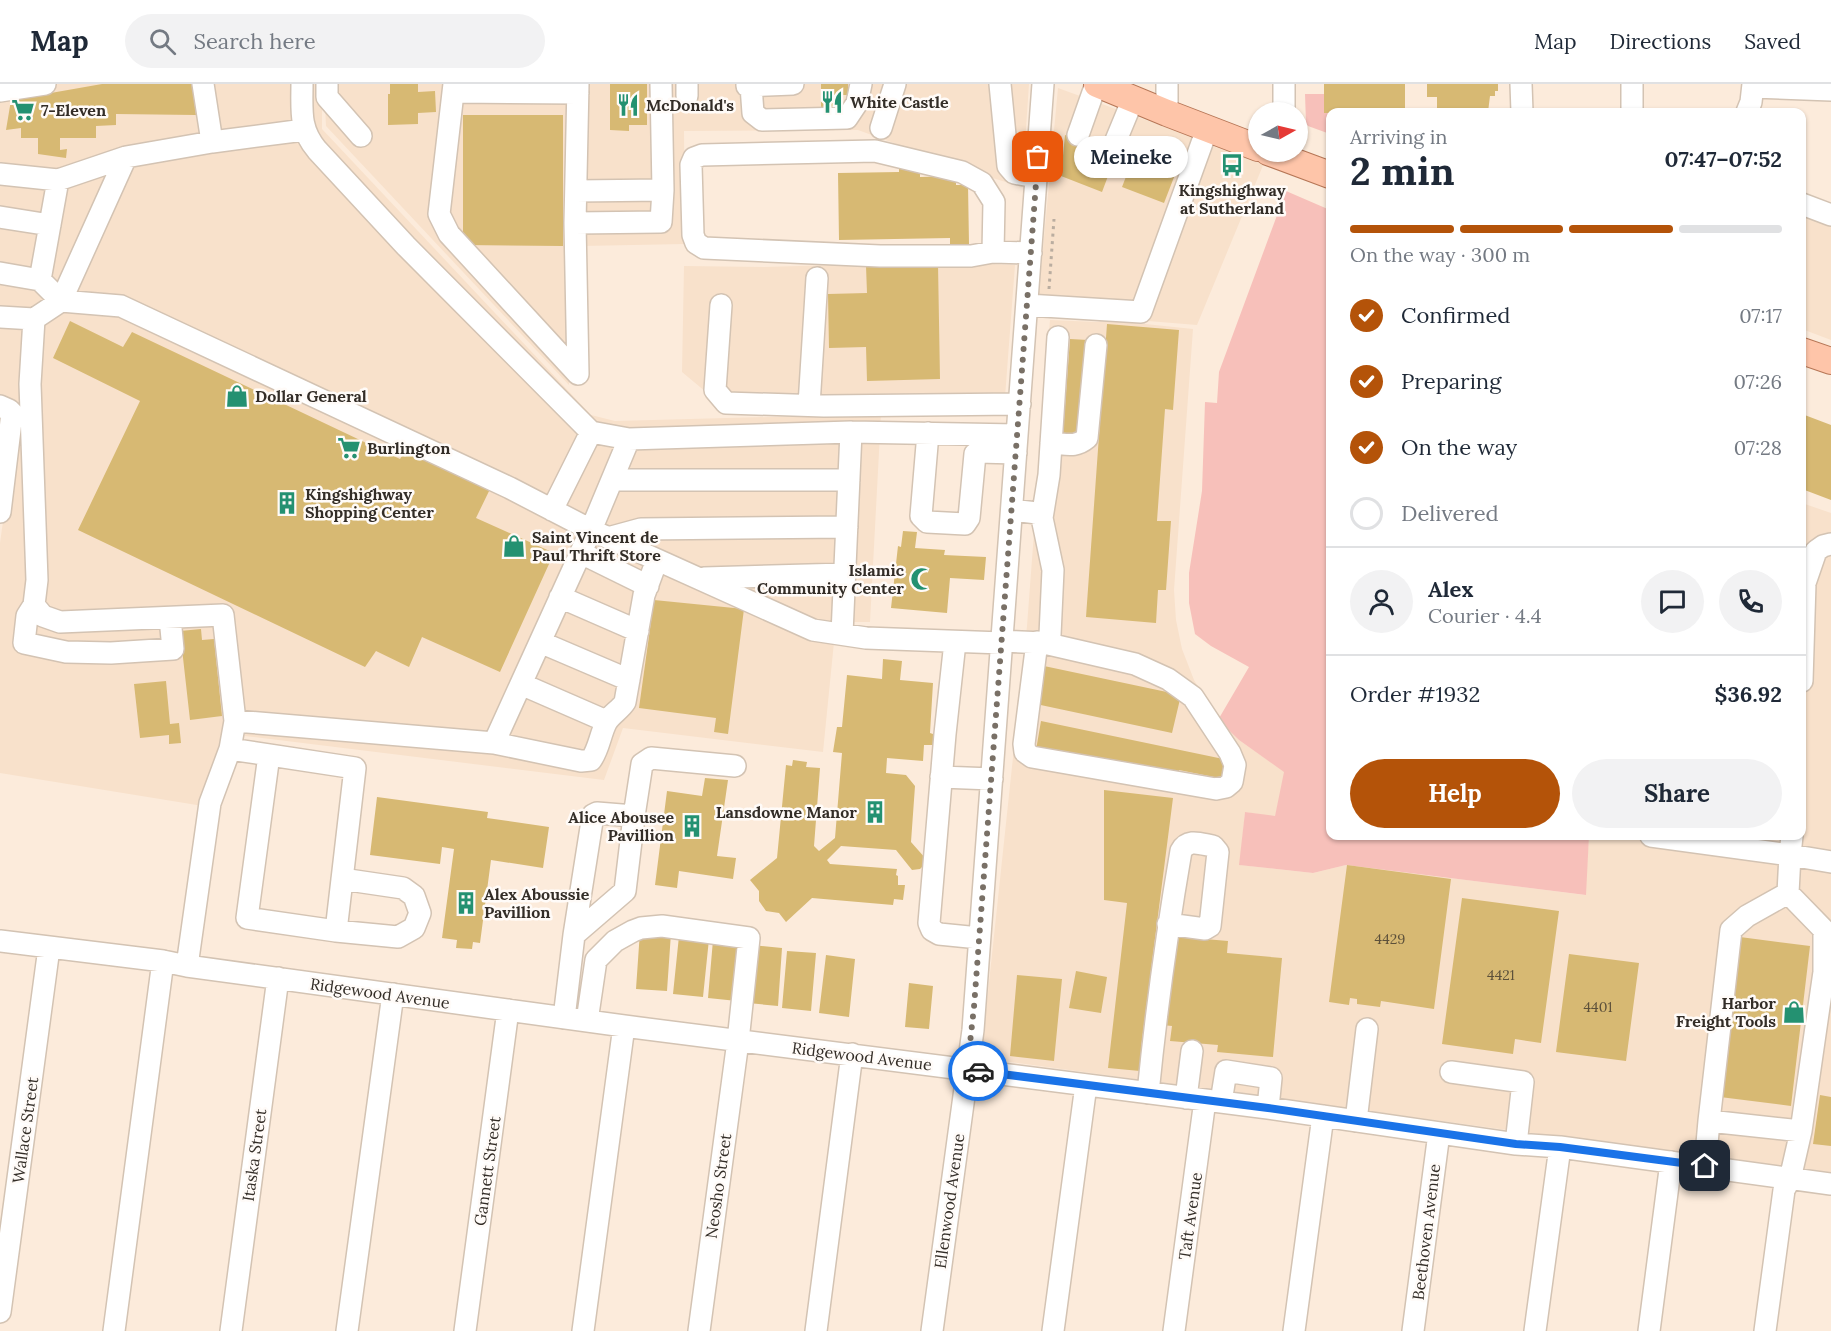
<!DOCTYPE html>
<html lang="en">
<head>
<meta charset="utf-8">
<style>
  :root { --surface:#fff; --page:#f2f2f3; --text:#1f2937; --muted:#747a83; --line:#e0e1e3; --accent:#b45309 }
  body { margin:0; font-family:Lora,serif; background:var(--page); color:var(--text); height:100vh; display:flex; flex-direction:column; font-size:22px; white-space:nowrap }
  * { box-sizing:border-box; margin:0 }
  p { font-size:20px; color:var(--muted) }
  .icon { flex:none; width:33px; height:33px; fill:none; stroke:currentColor; stroke-width:2; stroke-linecap:round; stroke-linejoin:round }
  .map { position:relative; flex:1; overflow:hidden }
  .panel { position:absolute; left:1326px; top:24px; width:480px; height:732px; display:flex; flex-direction:column; background:var(--surface); border-radius:12px; box-shadow:0 2px 4px #0004 }
  .panel>* { flex:none }
  .needle { width:39px; rotate:82deg }
  .tools { position:absolute; left:1248px; top:18px; display:grid; gap:12px }
  .tools a { display:grid; place-items:center; width:60px; height:60px; border-radius:50%; background:var(--surface); box-shadow:0 2px 4px #0004; font-size:30px }
  .pin { position:absolute; display:grid; place-items:center; width:51px; height:51px; color:#fff; margin:-26px; border-radius:12px; box-shadow:0 3px 9px #0006 }
  .courier { position:absolute; display:grid; place-items:center; width:60px; height:60px; margin:-30px; border:4px solid #1a73e8; border-radius:50%; background:#fff; color:#222; box-shadow:0 2px 8px #0007 }
  .bubble { position:absolute; height:42px; border-radius:21px; background:var(--surface); box-shadow:0 2px 4px #0004; font-size:20px; font-weight:800; line-height:42px; text-align:center }
  .overview em { font-style:normal; font-weight:800 }
  .overview div { display:flex; flex-direction:column-reverse }
  .overview { display:flex; align-items:center; justify-content:space-between; height:102px; padding:0 24px }
  h1 { font-size:39px; font-weight:800; line-height:45px }
  .bar { display:grid; grid-template-columns:repeat(4,1fr); gap:9px 6px; align-content:center; height:72px; padding:0 24px }
  .bar i { height:8px; border-radius:4px; background:var(--line) }
  .bar .current { background:var(--accent) }
  .bar p { grid-column:span 4 }
  .line { display:flex; align-items:center; gap:15px; padding:0 24px; border-top:2px solid var(--line) }
  .line div { flex:1 }
  .round { display:grid; place-items:center; flex:none; width:63px; height:63px; border-radius:32px; background:var(--page) }
  ol { padding:0 24px; list-style:none }
  li { display:flex; align-items:center; gap:18px; height:66px }
  li p { margin-inline-start:auto }
  li .icon { padding:6px; border-radius:50%; background:var(--accent); color:#fff; stroke-width:4 }
  li:last-child { color:var(--muted) }
  li i { width:33px; height:33px; border:3px solid var(--line); border-radius:50% }
  .primary-button { display:flex; gap:12px; margin-top:auto; padding:12px 24px }
  .primary-button a { flex:1; height:69px; border-radius:36px; background:var(--accent); color:#fff; font-size:24px; font-weight:800; line-height:69px; text-align:center }
  .primary-button a+a { background:var(--page); color:var(--text) }
  header { display:flex; align-items:center; gap:36px; box-sizing:border-box; height:84px; padding:0 30px; background:var(--surface); border-bottom:2px solid var(--line) }
  header strong { font-size:28px }
  nav { display:flex; gap:33px; margin-inline-start:auto; font-size:21px }
  .search { width:420px; height:54px; background:var(--page); display:flex; align-items:center; gap:15px; box-sizing:border-box; padding:0 21px; border-radius:33px; color:var(--muted); font-size:22px }
  .map>svg:first-child { display:block }
  .built { fill:#f8e1cb }
  .green { fill:#f7c0ba }
  .building { fill:#d7b973 }
  .lines { fill:none; stroke-linecap:round; stroke-linejoin:round }
  .minor-casing { stroke:#d3c3b3; stroke-width:24 }
  .major-casing { stroke:#b67656; stroke-width:28 }
  .path { stroke:#baada0; stroke-width:3; stroke-dasharray:3 4.5; stroke-linecap:butt }
  .minor { stroke:#fff; stroke-width:21 }
  .major { stroke:#fec5a9; stroke-width:26 }
  .done { stroke:#797066; stroke-width:6; stroke-dasharray:0 10.8 }
  .route { stroke:#1a73e8; stroke-width:8 }
  .labels { text-anchor:middle; stroke-width:5; stroke-linejoin:round; paint-order:stroke }
  .number-label { font-size:14px; fill:#5c503a }
  .poi-label { font-size:16px; font-weight:bold; fill:#332d27; stroke:#fffbf8; text-anchor:start }
  .street-label { font-size:16px; fill:#332d27; stroke:#fffbf8 }
</style>
</head>
<body>
<header>
<strong>Map</strong>
<div class="search"><svg class="icon" aria-label="search" viewBox="0 0 24 24"><circle cx="10" cy="10" r="6"/><path d="M15 15l6 6"/></svg>Search here</div>
<nav><a>Map</a><a>Directions</a><a>Saved</a></nav>
</header>
<div class="map">
<svg width="1831" height="1247" viewBox="0 0 1831 1247">
  <rect width="100%" height="100%" fill="#fcebdb"/>
  <path class="built" d="M0,0H322V45L591,331L615,337L881,330L870,538H836L823,668L623,644L604,696L245,652L236,538L219,539L227,650L203,722L0,689V459L19,322L0,317Z
    M324,0H572L569,301L326,42Z
    M583,0H1029L1022,103L973,88L858,46L684,47L685,160L581,162Z
    M1058,4L1264,79L1197,241L1037,228Z
    M1802,127L1831,138V256L1802,245Z
    M939,178L1015,181L1005,313L706,308L682,288L684,182L764,183Z
    M1050,236L1097,238L1107,236L1193,245L1174,506L1176,536L1182,565L1194,596L1218,636L1239,656L1285,688L1275,733L1245,728L1240,781L1313,789L1346,781L1585,811L1589,752H1802V419L1831,429V1090L981,974L1027,542Z"/>
  <path class="green" d="M1305,10H1324V29H1330V50L1308,42L1306,39Z
    M1286,107L1330,126V752H1589L1586,811L1346,781L1313,789L1239,781L1245,728L1275,732L1284,688L1239,656L1218,636L1249,583L1211,562L1195,550L1189,519V489L1202,407L1205,318L1217,319L1219,288Z"/>
  <path class="building" d="M102,0H192L196,31L116,30V41L96,42V54H60V66L67,65L66,74L38,70V54H21V44L6,46L11,16Z
    M390,0H418V8L435,7L436,28L418,29V40L388,41V10H390Z
    M610,0H647V41H629V47L610,46Z
    M821,0H848V11H843V25H821Z
    M1324,0H1405V28L1324,29Z
    M1427,0H1498V7H1495V12H1490L1488,28H1437V13H1427Z
    M463,31H563V162L463,161Z
    M1065,51L1116,71L1102,108L1061,92Z
    M1132,77L1162,89L1165,83L1176,88L1164,119L1122,103Z
    M899,82H920V93L956,92V101H968L969,160H950V154L839,156L838,89L899,88Z
    M938,180L940,295L867,297L866,263L829,264L828,210L867,209L866,182Z
    M70,237L123,263L132,248L400,375L408,363L491,403L476,434L554,469L500,588L422,553L409,583L376,567L365,583L78,446L140,317L53,274Z
    M1107,240L1179,246L1173,326L1165,325L1157,437H1171L1166,506H1158L1156,539L1086,533Z
    M1070,255L1088,256L1081,350L1063,349Z
    M1802,330L1831,341V416L1802,405Z
    M903,447L917,448L915,464L945,466L944,471L986,473L984,496L950,494L947,529L891,524L898,462L901,463Z
    M654,516L744,525L728,650L714,648L716,634L639,624Z
    M201,545L202,556L214,555L222,632L190,636L180,547Z
    M883,575L902,577L900,596L933,599L930,649L933,650V661H924L923,677L887,674L886,689L906,691L915,702L911,758L926,775L925,780L920,785L912,786L896,766L841,762L827,776L830,780L897,785L896,791L898,792V801H905L903,816L894,815L893,821L812,814L786,838L779,829L766,827L759,817V807L750,796L777,774L786,681L792,682L793,676L807,678L806,683L820,684L814,762L819,767L835,754L842,669L833,668L837,643H842L847,591L882,595Z
    M1044,582L1181,611L1172,649L1036,620Z
    M166,597L170,640L179,639L181,659L169,660V651L140,654L134,600Z
    M1041,637L1228,676L1224,695L1179,686L1177,695L1036,666Z
    M705,694L728,696L717,772L736,774L733,795L679,787L677,804L655,801L667,707L702,712Z
    M1104,706L1173,714L1141,964L1143,965L1140,987L1108,984L1127,819L1104,816Z
    M377,713L488,728L487,734L549,743L543,784L491,776L480,859L473,858L472,865L456,864L457,856L442,854L454,765L442,763L440,780L370,771Z
    M1347,781L1451,795L1434,925L1381,917L1380,923L1357,920V915L1350,914L1349,921L1329,918Z
    M1462,814L1559,827L1541,959L1515,955L1513,970L1442,960Z
    M640,847L671,849L667,907L636,905Z
    M679,852L709,855L703,913L673,910Z
    M1170,852L1228,857L1227,869L1282,874L1273,973L1217,968L1218,961L1170,957L1172,942L1162,941Z
    M1740,853L1810,862L1791,1022L1720,1013Z
    M713,856L742,859L737,917L708,914Z
    M752,861L782,864L778,922L748,919Z
    M787,867L816,869L811,927L782,924Z
    M1569,870L1639,879L1626,977L1556,968Z
    M826,871L855,875L849,933L819,929Z
    M1076,887L1107,893L1101,929L1069,924Z
    M1017,891L1062,895L1054,977L1010,972Z
    M909,899L933,902L929,945L905,943Z
    M1820,1011L1831,1013V1062L1813,1060Z"/>
  <g class="lines">
    <g class="minor-casing">
      <path id="minor" d="M203,0L212,58L304,46
        M302,0C302,26 299,45 317,66L406,162L591,348L629,355L851,348L1017,351
        M327,0V13L361,52
        M454,0L439,130L449,150L578,290L575,139L578,0
        M687,0V12
        M747,0V2L793,0
        M1000,0L1008,82L1014,89L1036,93
        M1167,0V29
        M1521,0L1522,28
        M1632,0V28
        M751,2L753,29L762,36L847,34L857,19L861,0
        M1753,3L1831,6
        M0,7L45,0
        M454,8L578,9
        M1284,28V0
        M1747,28L1751,18L1753,0
        M881,44L895,0
        M1078,51L1096,0
        M1114,61L1133,15
        M0,90L58,96L126,73
        M576,107L663,106L661,0
        M1802,120L1831,131
        M0,133L50,141
        M575,139L661,138L663,106
        M993,168L994,118L982,99L962,88L875,67L702,71L694,74L691,81L693,151L696,159L704,164L880,172H971L993,168L1031,169
        M0,189L40,196L61,217L126,73L212,58
        M40,196L58,96
        M721,221L715,306L726,319L824,322L1020,320
        M1027,221L1141,228L1207,45
        M0,233L34,235L30,300L37,496L34,521L43,532L60,538L223,531L235,637
        M34,235L61,217L121,222L510,404L591,446L813,546L866,554L1002,559
        M809,321L817,194
        M0,322L9,326L12,329L0,428
        M928,349L921,432L927,438L965,440L969,434L975,370L978,368L1016,369
        M1051,359C1067,360 1075,364 1087,354L1096,261
        M612,396H849
        M552,426L591,348
        M1042,434L1049,391L1058,253
        M608,454L641,445L847,443
        M581,469L648,502
        M704,494L845,490
        M560,513L638,547
        M34,521L27,532L24,559L66,568L111,569L173,565L170,534
        M842,550L851,348
        M1002,557L1044,559L1050,551L1053,486L1042,434L1037,429L1012,426
        M540,558L629,596
        M955,558L945,650L929,839L932,846L939,850L979,854
        M1037,558L1024,660L1025,668L1032,673L1216,705L1226,703L1232,698L1235,681L1230,669L1193,613L1168,595L1135,580L1044,559
        M1802,597L1805,499L1816,467L1823,462L1831,460
        M521,600L606,637
        M494,659L581,677L591,676C599,665 600,651 606,639C610,631 620,626 625,618L644,511L657,476
        M230,665L355,684L336,847L247,834L269,671
        M941,693L992,695
        M634,732L642,680L651,674L735,682
        M1651,752L1790,771L1792,752
        M336,847L398,853L414,844L420,829L414,812L403,804L342,795
        M0,857L163,877L187,882L624,942L1268,1024L1516,1060L1560,1063L1831,1100
        M187,882L210,719L230,665L235,637L494,659L591,446L629,355
        M1824,888V846L1788,809L1790,771L1831,778
        M564,934L574,851L625,807L634,732L597,729L593,731L574,851
        M587,937L596,876L615,857L633,847L641,844L662,842L749,854L738,957L699,1247
        M1451,988L1523,998L1516,1060
        M1148,1009C1156,928 1167,848 1181,767C1188,754 1201,760 1213,762L1218,768L1210,842L1205,845L1168,840
        M1186,1014L1192,967
        M1221,1018L1226,987L1271,994L1268,1024
        M1356,1037L1367,945
        M1709,1037L1731,846L1747,832L1788,809
        M1705,1082L1709,1037L1801,1047L1824,888L1831,889
        M0,1228L49,864
        M114,1247L163,877
        M231,1247L278,894
        M347,1247L393,910
        M465,1247L508,926
        M583,1247L624,942
        M816,1247L852,970
        M932,1247L973,946L1043,0
        M1053,1247L1086,1001
        M1174,1247L1205,1016
        M1294,1247L1323,1032
        M1413,1247L1439,1049
        M1535,1247L1560,1063
        M1649,1247L1671,1078
        M1765,1247L1784,1106L1790,1095L1801,1047"/>
    </g>
    <g class="major-casing">
      <path id="major" d="M1097,0L1167,29L1258,64
        M1268,68L1330,91
        M1802,267L1831,277"/>
    </g>
    <path class="path" d="M1049,205L1054,135"/>
    <use href="#minor" class="minor"/>
    <use href="#major" class="major"/>
  </g>
  <g class="lines">
    <path class="done" d="M978,987L967,986L974,923L1038,73"/>
    <path class="route" d="M978,987L1268,1024L1516,1060L1560,1063L1705,1082"/>
  </g>
  <defs>
    <g id="restaurant-bare" transform="scale(1.8)"><path d="M-5-6h1v4h1v-4h1v4h1v-4h1v5L-1.5 .5V6h-2V.5L-5-1ZM5-6V6H3V1.5H1.5Q1.5-4 5-6Z" fill="#249171" stroke="#fffbf8" stroke-width="2.5" paint-order="stroke"/></g>
    <g id="supermarket-bare" transform="scale(1.8)"><path d="M-6-5.5h2.5l.6 2H6L4.5 2H-2.5L-4.4-4H-6ZM-1.5 3.2a1.3 1.3 0 1 0 .1 0ZM3 3.2a1.3 1.3 0 1 0 .1 0Z" fill="#249171" stroke="#fffbf8" stroke-width="2.5" paint-order="stroke"/></g>
    <g id="bus-bare" transform="scale(1.8)"><path d="M-5-6H5V4H4V6H2V4H-2V6H-4V4H-5ZM-3.5-4V0h7V-4ZM-3.5 1.2v1.5H-2V1.2ZM2 1.2v1.5H3.5V1.2Z" fill="#249171" stroke="#fffbf8" stroke-width="2.5" paint-order="stroke"/></g>
    <g id="shop-bare" transform="scale(1.8)"><path d="M-5-2.5h2.3a2.7 3.5 0 0 1 5.4 0H5L5.5 6h-11ZM-1.5-2.5h3a1.5 2.3 0 0 0-3 0Z" fill="#249171" stroke="#fffbf8" stroke-width="2.5" paint-order="stroke"/></g>
    <g id="building-bare" transform="scale(1.8)"><path d="M-4-6H4V6H1V3H-1V6H-4ZM-2.5-4.3h1.7v1.8h-1.7ZM.8-4.3h1.7v1.8H.8ZM-2.5-1h1.7V.8h-1.7ZM.8-1h1.7V.8H.8Z" fill="#249171" stroke="#fffbf8" stroke-width="2.5" paint-order="stroke"/></g>
    <g id="mosque-bare" transform="scale(1.8)"><path d="M3.5-4.9A6 6 0 1 0 3.5 4.9A5 5 0 1 1 3.5-4.9Z" fill="#249171" stroke="#fffbf8" stroke-width="2.5" paint-order="stroke"/></g>
  </defs>
  <g fill-rule="evenodd">
    <use href="#restaurant-bare" x="832" y="18"/>
    <use href="#restaurant-bare" x="628" y="21"/>
    <use href="#supermarket-bare" x="23" y="26"/>
    <use href="#bus-bare" x="1232" y="81"/>
    <use href="#shop-bare" x="237" y="312"/>
    <use href="#supermarket-bare" x="349" y="364"/>
    <use href="#building-bare" x="287" y="419"/>
    <use href="#shop-bare" x="514" y="462"/>
    <use href="#mosque-bare" x="922" y="495"/>
    <use href="#building-bare" x="875" y="728"/>
    <use href="#building-bare" x="692" y="742"/>
    <use href="#building-bare" x="466" y="819"/>
    <use href="#shop-bare" x="1794" y="928"/>
  </g>
  <g class="labels">
    <g class="number-label">
      <text x="1390" y="860">4429</text>
      <text x="1501" y="896">4421</text>
      <text x="1598" y="928">4401</text>
    </g>
    <g class="poi-label">
      <text x="850" y="24">White Castle</text>
      <text x="646" y="27">McDonald's</text>
      <text x="41" y="32">7-Eleven</text>
      <text x="1232" y="112" text-anchor="middle">Kingshighway<tspan x="1232" dy="18">at Sutherland</tspan></text>
      <text x="255" y="318">Dollar General</text>
      <text x="367" y="370">Burlington</text>
      <text x="305" y="416">Kingshighway<tspan x="305" dy="18">Shopping Center</tspan></text>
      <text x="532" y="459">Saint Vincent de<tspan x="532" dy="18">Paul Thrift Store</tspan></text>
      <text x="904" y="492" text-anchor="end">Islamic<tspan x="904" dy="18">Community Center</tspan></text>
      <text x="857" y="734" text-anchor="end">Lansdowne Manor</text>
      <text x="674" y="739" text-anchor="end">Alice Abousee<tspan x="674" dy="18">Pavillion</tspan></text>
      <text x="484" y="816">Alex Aboussie<tspan x="484" dy="18">Pavillion</tspan></text>
      <text x="1776" y="925" text-anchor="end">Harbor<tspan x="1776" dy="18">Freight Tools</tspan></text>
    </g>
    <g class="street-label">
      <text transform="translate(380 909) rotate(8)" y="6">Ridgewood Avenue</text>
      <text transform="translate(862 972) rotate(7)" y="6">Ridgewood Avenue</text>
      <text transform="translate(25 1046) rotate(-82)" y="6">Wallace Street</text>
      <text transform="translate(254 1071) rotate(-82)" y="6">Itaska Street</text>
      <text transform="translate(487 1087) rotate(-82)" y="6">Gannett Street</text>
      <text transform="translate(718 1102) rotate(-82)" y="6">Neosho Street</text>
      <text transform="translate(949 1117) rotate(-82)" y="6">Ellenwood Avenue</text>
      <text transform="translate(1190 1132) rotate(-82)" y="6">Taft Avenue</text>
      <text transform="translate(1426 1148) rotate(-83)" y="6">Beethoven Avenue</text>
    </g>
  </g>
</svg>
<div class="tools">
<a><svg class="needle" viewBox="-14 -14 28 28"><path d="M0-13l5 13h-10z" fill="#e53935"/><path d="M0 13l5-13h-10z" fill="#747a83"/></svg></a>
</div>
<div class="pin" style="left:1038px;top:73px;background:#ea580c"><svg class="icon" aria-label="bag" viewBox="0 0 24 24"><path d="M5 8h14l-1 12H6zM9 8a3 3 0 0 1 6 0"/></svg></div>
<div class="pin" style="left:1705px;top:1082px;background:#1f2937"><svg class="icon" aria-label="home" viewBox="0 0 24 24"><path d="M3 11l9-7 9 7M6 9v11h12V9"/></svg></div>
<div class="courier" style="left:978px;top:987px"><svg class="icon" aria-label="car" viewBox="0 0 24 24"><path d="M5 17H2v-5l4-1 3-4h7l3 4 3 1v5h-3M9 17h6M6 11h13"/><circle cx="7" cy="17" r="2"/><circle cx="17" cy="17" r="2"/></svg></div>
<div class="bubble" style="left:1074px;top:52px;width:114px">Meineke</div>
<section class="panel">
<div class="overview"><div><h1>2 min</h1><p>Arriving in</p></div><em>07:47–07:52</em></div>
<div class="bar"><i class="current"></i><i class="current"></i><i class="current"></i><i></i><p>On the way · 300 m</p></div>
<ol>
<li><svg class="icon" aria-label="check" viewBox="0 0 24 24"><path d="M5 12l5 5 9-10"/></svg>Confirmed<p>07:17</p></li>
<li><svg class="icon" aria-label="check" viewBox="0 0 24 24"><path d="M5 12l5 5 9-10"/></svg>Preparing<p>07:26</p></li>
<li><svg class="icon" aria-label="check" viewBox="0 0 24 24"><path d="M5 12l5 5 9-10"/></svg>On the way<p>07:28</p></li>
<li><i></i>Delivered</li>
</ol>
<div class="line" style="height:108px"><a class="round"><svg class="icon" aria-label="person" viewBox="0 0 24 24"><circle cx="12" cy="8" r="4"/><path d="M4 21q1-7 8-7t8 7"/></svg></a><div><b>Alex</b><p>Courier · 4.4</p></div><a class="round"><svg class="icon" aria-label="chat" viewBox="0 0 24 24"><path d="M4 5h16v11H9l-5 4z"/></svg></a><a class="round"><svg class="icon" aria-label="phone" viewBox="0 0 24 24"><path d="M5 4h4l2 5-3 2q2 4 5 5l2-3 5 2v4C11 20 4 13 5 4z"/></svg></a></div>
<div class="line" style="height:78px"><div>Order #1932</div><b>$36.92</b></div>
<div class="primary-button"><a>Help</a><a>Share</a></div>
</section>
</div>
</body>
</html>
